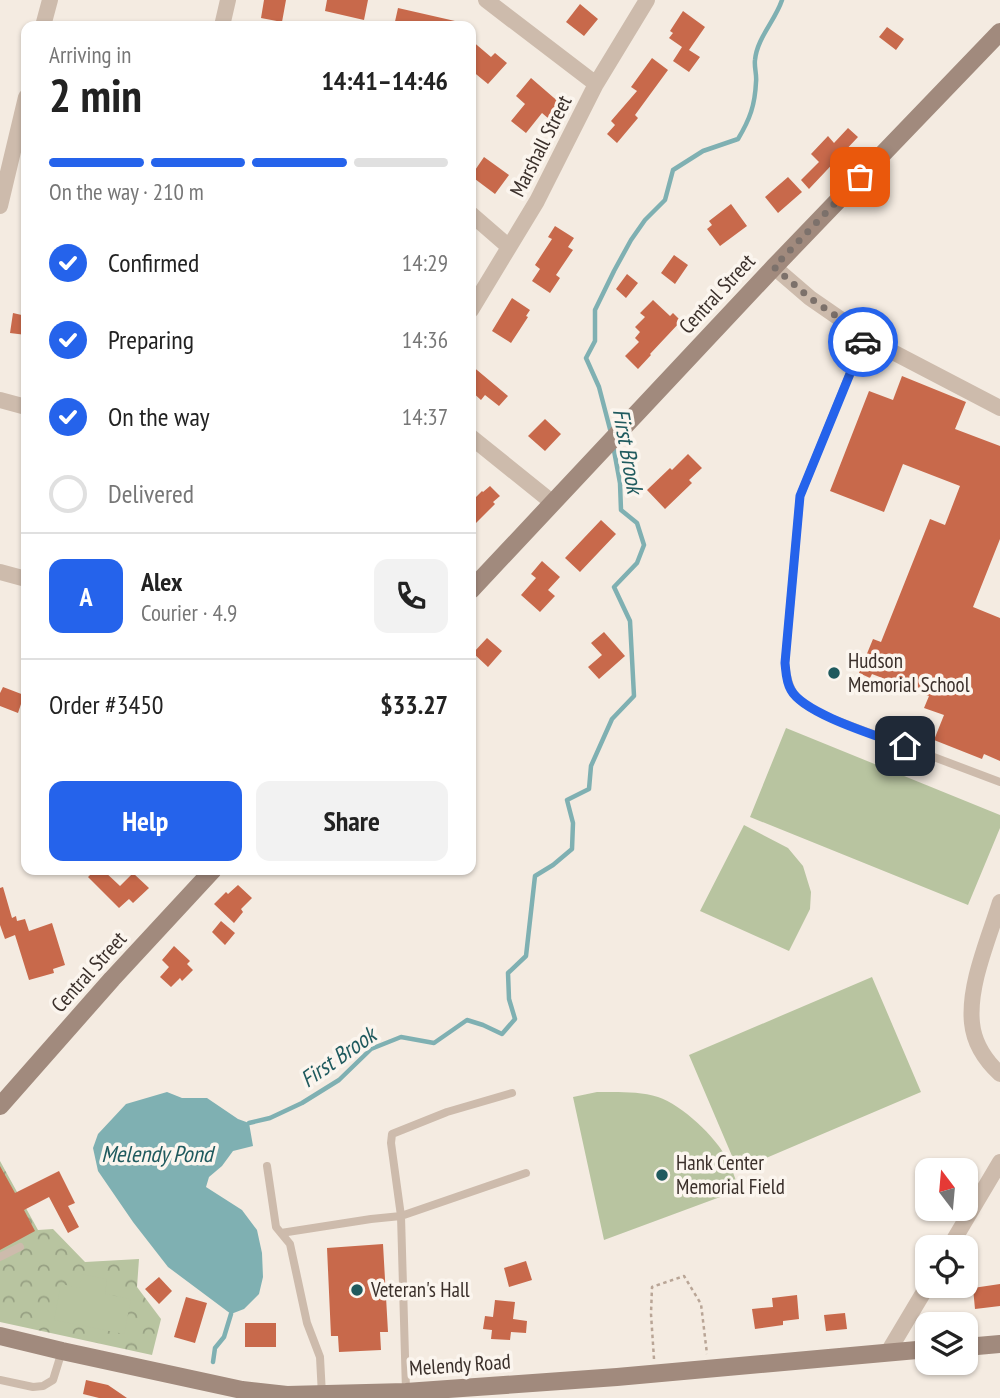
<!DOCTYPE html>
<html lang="en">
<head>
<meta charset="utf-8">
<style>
  :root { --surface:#fff; --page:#f2f2f2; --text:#222; --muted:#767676; --line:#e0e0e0; --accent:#2563eb }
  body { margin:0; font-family:"PT Sans Narrow",sans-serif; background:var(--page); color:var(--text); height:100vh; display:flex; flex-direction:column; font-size:26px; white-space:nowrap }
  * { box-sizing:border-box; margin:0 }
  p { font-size:23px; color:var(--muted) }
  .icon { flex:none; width:38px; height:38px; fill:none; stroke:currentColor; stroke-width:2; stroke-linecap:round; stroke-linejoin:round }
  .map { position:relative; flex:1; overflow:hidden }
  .drawer { position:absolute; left:21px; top:21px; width:455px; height:854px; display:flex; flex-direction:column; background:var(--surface); border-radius:14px; box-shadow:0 2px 5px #0004 }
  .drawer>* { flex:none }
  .needle { width:46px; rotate:344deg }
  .buttons { position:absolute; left:915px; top:1158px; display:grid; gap:14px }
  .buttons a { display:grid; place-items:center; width:63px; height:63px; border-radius:14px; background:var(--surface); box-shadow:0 2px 5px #0004; font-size:35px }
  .pin { position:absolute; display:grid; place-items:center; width:60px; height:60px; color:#fff; margin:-30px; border-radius:14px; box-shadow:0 4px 10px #0006 }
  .courier { position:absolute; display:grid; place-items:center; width:70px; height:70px; margin:-35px; border:5px solid #2563eb; border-radius:50%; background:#fff; color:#222; box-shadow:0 2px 9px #0007 }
  .summary em { font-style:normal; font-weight:600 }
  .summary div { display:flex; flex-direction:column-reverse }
  .summary { display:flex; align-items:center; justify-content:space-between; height:119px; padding:0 28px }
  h1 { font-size:46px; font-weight:600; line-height:52px }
  .bar { display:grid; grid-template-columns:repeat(4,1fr); gap:10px 7px; align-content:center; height:84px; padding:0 28px }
  .bar i { height:9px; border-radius:5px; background:var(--line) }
  .bar .active { background:var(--accent) }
  .bar p { grid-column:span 4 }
  .line { display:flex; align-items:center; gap:18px; padding:0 28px; border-top:2px solid var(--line) }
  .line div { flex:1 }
  .round { display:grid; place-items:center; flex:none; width:74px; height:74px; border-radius:14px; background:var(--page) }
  ol { padding:0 28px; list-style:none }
  li { display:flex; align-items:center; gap:21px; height:77px }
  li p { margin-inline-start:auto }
  li .icon { padding:7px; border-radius:50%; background:var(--accent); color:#fff; stroke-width:4 }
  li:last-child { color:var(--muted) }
  li i { width:38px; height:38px; border:4px solid var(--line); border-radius:50% }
  .button { display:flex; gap:14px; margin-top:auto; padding:14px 28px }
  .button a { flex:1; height:80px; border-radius:14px; background:var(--accent); color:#fff; font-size:28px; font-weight:600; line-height:80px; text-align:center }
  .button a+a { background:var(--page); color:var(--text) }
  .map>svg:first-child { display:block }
  .forest { fill:url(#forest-crowns) }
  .pitch { fill:#b8c4a0 }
  .water { fill:#7fb0b2 }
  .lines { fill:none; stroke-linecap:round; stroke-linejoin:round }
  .stream { stroke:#7fb0b2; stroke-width:4.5 }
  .building { fill:#c8694b }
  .path { stroke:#b9a596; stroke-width:2.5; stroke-dasharray:3.5 3.5; stroke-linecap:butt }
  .lane { stroke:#cdbbac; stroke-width:8 }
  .street { stroke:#cdbbac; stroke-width:16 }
  .secondary { stroke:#a18a7d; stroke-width:18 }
  .done { stroke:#7c716b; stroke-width:7; stroke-dasharray:0 12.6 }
  .route { stroke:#2563eb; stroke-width:9 }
  .poi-dot { fill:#1f5a5e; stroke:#fbf5ee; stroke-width:2.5 }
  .labels { text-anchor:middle; stroke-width:7; stroke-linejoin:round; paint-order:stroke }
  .street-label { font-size:21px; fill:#3b302b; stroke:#fbf5ee }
  .poi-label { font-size:21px; fill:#3b302b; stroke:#fbf5ee; text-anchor:start }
  .water-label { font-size:23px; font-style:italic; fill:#1f5a5e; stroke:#fbf5ee }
</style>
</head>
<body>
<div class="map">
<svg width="1000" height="1398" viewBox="0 0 1000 1398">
  <defs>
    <pattern id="forest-crowns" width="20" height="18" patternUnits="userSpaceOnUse" patternTransform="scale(1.75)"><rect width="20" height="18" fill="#b8c4a0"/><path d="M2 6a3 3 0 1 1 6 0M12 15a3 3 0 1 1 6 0" fill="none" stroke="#97a083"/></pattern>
  </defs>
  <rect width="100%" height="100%" fill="#f4ebe1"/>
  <path class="forest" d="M0,1161L38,1230L53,1229L85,1262L139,1259L137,1287L161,1319L152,1355L0,1322Z"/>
  <path class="pitch" d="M786,728L1000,815V828L968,905L750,817Z
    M744,825L788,848L803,866L811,892L810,909L789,951L700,911Z
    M872,977L921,1092L738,1170L689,1055Z
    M597,1092C617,1092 639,1091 658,1097C682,1105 716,1137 727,1159C732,1169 736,1180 739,1190L604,1240L573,1097Z
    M82,1274L107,1279L105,1294L131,1299L124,1334L54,1320L61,1284L80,1288Z"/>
  <path class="water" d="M167,1092L182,1098H207L238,1119L249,1123L253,1146L233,1151L222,1166L209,1177L206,1187L242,1210L257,1230L262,1253L263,1277L259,1294L244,1309L231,1314L168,1267L133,1222L98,1171L93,1148L98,1134L126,1104Z"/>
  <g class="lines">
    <path class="stream" d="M611,433L599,387L586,358L595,341V310L614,271L631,240L645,220L665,200L673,170L703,151L738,139C750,119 755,105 756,82C757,75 754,67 755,60C757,38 775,21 782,0
      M249,1123L270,1118L302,1103L339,1080L371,1049L401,1037L434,1043L467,1020L483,1025L502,1034L515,1019L509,999L508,973L526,956L535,876L553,865L572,849L573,823L567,800L589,789L591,766L612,719L634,696L630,621L614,587L637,563L644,545L637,523L621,510L620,483L613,445
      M213,1362L215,1348L224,1337L231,1314"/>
  </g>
  <path class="building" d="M264,0H286L282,22L261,18Z
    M327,0H368L364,20L325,11Z
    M580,4L598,19L584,36L566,22Z
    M398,8L455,21L454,26H394Z
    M683,11L705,27L689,50L700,57L689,72L673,61L682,47L669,38L673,33L670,31Z
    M887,27L904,39L896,50L879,37Z
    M471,40L491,57L495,53L507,63L488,84L471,70Z
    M652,58L668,70L635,115L638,118L617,143L607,134L615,125L611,121L637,91L631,87Z
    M531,78L561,104L549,119L542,113L526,133L511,121L525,104L516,96Z
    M848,128L858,137L809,189L801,180L819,162L811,154L828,136L834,143Z
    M484,157L509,175L495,194L471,176Z
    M788,177L802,192L778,213L765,197Z
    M731,204L747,226L720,246L707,229L712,225L709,221Z
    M555,226L574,238L568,247L573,250L556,275L560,278L550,293L532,281L540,269L535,265L552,239L548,237Z
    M674,255L688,265L675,284L661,273Z
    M627,274L638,283L626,298L616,289Z
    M512,298L530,310L526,316L528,317L511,343L492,331Z
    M653,300L670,316L673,313L681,321L650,354L651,355L638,369L625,356L639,342L635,338L640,332L635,327L645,317L640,313Z
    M13,313L26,316V335L10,333Z
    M471,365L508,396L499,406L485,395L481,400L471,391Z
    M902,376L966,402L955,429L1000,446V539L973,607L1000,618V761L984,754L982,759L934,740L944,715L924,708L929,696L872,674L870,678L859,673L873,639L881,642L930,519L945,525L960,486L903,464L884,512L830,491L869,391L893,400Z
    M545,419L561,434L545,451L528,436Z
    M688,454L702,468L689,480L692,483L665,509L647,490L670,468L672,470Z
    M490,486L500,496L493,502L495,504L471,528V502L482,491L483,492Z
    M601,520L616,534L580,572L565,558Z
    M542,561L560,577L548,590L555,596L540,612L521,595L536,578L531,574Z
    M604,632L625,656L599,679L588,667L602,655L591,643Z
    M487,638L502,651L488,667L473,653Z
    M3,687L24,695L18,713L0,706V693Z
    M95,870H103L120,886L133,873L149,888L133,903L129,899L119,908L88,877Z
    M238,885L252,898L241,909L243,912L234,923L214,904L226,892L228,894Z
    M3,887L12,918L16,916L17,921L25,919L29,931L52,923L65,965L53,969L54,973L29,980L15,935L5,939L0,925V888Z
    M221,921L235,933L225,945L212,932Z
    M174,946L190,961L187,964L193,970L182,981L180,978L171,987L160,977L169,967L162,960Z
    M0,1166L15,1193L59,1171L75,1203L68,1206L79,1227L68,1233L49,1197L24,1210L35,1231L0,1250Z
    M383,1244L388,1332H380L381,1350L339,1352L338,1336H331L327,1248Z
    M526,1261L532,1280L509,1287L504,1268Z
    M159,1277L172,1291L159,1304L145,1289Z
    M1000,1284V1306L975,1309L973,1288Z
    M797,1295L799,1319L783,1321V1325L755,1329L752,1309L773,1307L772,1298Z
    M186,1297L207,1303L195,1343L174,1337Z
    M495,1300L515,1302L513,1319L527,1321L526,1333L511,1332L510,1340L491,1339L492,1330L483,1329L485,1316L493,1317Z
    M845,1313L847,1329L826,1331L824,1315Z
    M245,1323H276V1347H245Z
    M86,1380L108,1385L127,1398H99L83,1394Z"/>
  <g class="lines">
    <path class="path" d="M654,1359L651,1314L652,1287L684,1276L701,1304L707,1354"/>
    <path class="lane" d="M865,336L800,496L785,663C789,701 802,704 833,719L1000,782
      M267,1166L276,1227L290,1244L307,1323L320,1357L322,1395
      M281,1233L371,1219L401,1216L526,1173
      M0,1257L20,1247
      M0,1380L33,1387L43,1386L53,1380L62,1351
      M406,1391L401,1216L391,1143L392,1134L447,1112L512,1093"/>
    <path class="street" d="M486,0L596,84
      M43,26L50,0
      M222,26L228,0
      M0,206L26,97
      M471,214L509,247
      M774,267L810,298L865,336L887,349L1000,408
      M471,310L537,201L596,84L647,0
      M0,400L26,407
      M471,437L553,503
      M0,572L26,579
      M1000,902C989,938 968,985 972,1023C974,1043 986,1061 1000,1074
      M949,1248L1000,1162
      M888,1352L928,1285"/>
    <path class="secondary" d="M471,590L774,267L1000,32
      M0,1106L112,979L213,870
      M0,1336L62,1351L242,1390L287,1395L406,1392L617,1377L928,1349
      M966,1347L1000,1344"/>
  </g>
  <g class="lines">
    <path class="done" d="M860,177L774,267L810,298L865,336L863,342"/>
    <path class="route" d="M863,342L800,496L785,663C786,672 786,682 791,690C804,714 878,736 905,746"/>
  </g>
  <g class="poi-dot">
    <circle cx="834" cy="673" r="7"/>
    <circle cx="662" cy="1175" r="7"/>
    <circle cx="357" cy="1290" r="7"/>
  </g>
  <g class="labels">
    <g class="street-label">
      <text transform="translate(541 146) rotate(-63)" y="7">Marshall Street</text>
      <text transform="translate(717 294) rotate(-47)" y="7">Central Street</text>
      <text transform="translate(89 972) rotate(-48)" y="7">Central Street</text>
      <text transform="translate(460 1365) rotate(-4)" y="7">Melendy Road</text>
    </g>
    <g class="poi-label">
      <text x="848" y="668">Hudson<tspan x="848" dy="24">Memorial School</tspan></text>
      <text x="676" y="1170">Hank Center<tspan x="676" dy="24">Memorial Field</tspan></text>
      <text x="371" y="1297">Veteran's Hall</text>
    </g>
    <g class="water-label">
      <text transform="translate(628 451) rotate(80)" y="8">First Brook</text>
      <text transform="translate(338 1057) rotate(-35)" y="8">First Brook</text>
      <text x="157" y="1162">Melendy Pond</text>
    </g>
  </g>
</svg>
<div class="buttons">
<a><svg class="needle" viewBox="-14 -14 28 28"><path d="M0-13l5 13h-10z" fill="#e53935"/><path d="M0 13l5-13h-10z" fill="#767676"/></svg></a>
<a><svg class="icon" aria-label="locate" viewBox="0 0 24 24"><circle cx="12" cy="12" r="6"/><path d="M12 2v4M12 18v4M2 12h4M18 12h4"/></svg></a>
<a><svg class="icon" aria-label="layers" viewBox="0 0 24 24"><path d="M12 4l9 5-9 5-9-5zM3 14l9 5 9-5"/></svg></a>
</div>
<div class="pin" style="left:860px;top:177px;background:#ea580c"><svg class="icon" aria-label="bag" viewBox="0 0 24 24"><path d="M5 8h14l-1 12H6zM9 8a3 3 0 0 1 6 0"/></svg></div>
<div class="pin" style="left:905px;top:746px;background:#1f2937"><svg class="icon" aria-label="home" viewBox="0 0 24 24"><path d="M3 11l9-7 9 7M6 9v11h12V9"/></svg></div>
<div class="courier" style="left:863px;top:342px"><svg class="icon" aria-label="car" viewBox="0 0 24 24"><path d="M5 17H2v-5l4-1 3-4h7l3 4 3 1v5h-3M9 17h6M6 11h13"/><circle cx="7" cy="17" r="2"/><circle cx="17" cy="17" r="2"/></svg></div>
<section class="drawer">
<div class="summary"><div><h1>2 min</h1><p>Arriving in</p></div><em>14:41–14:46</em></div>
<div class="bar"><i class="active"></i><i class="active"></i><i class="active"></i><i></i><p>On the way · 210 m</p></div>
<ol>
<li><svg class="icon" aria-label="check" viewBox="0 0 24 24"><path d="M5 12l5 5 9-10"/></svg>Confirmed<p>14:29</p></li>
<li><svg class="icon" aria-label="check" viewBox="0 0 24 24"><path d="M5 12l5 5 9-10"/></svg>Preparing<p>14:36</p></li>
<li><svg class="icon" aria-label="check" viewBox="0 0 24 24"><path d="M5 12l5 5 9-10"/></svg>On the way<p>14:37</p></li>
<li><i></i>Delivered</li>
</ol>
<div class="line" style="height:126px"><b class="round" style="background:var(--accent);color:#fff">A</b><div><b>Alex</b><p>Courier · 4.9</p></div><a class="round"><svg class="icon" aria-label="phone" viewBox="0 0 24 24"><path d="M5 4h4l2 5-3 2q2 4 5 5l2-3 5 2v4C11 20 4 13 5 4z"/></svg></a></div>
<div class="line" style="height:91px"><div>Order #3450</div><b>$33.27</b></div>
<div class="button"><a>Help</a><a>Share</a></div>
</section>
</div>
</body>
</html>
